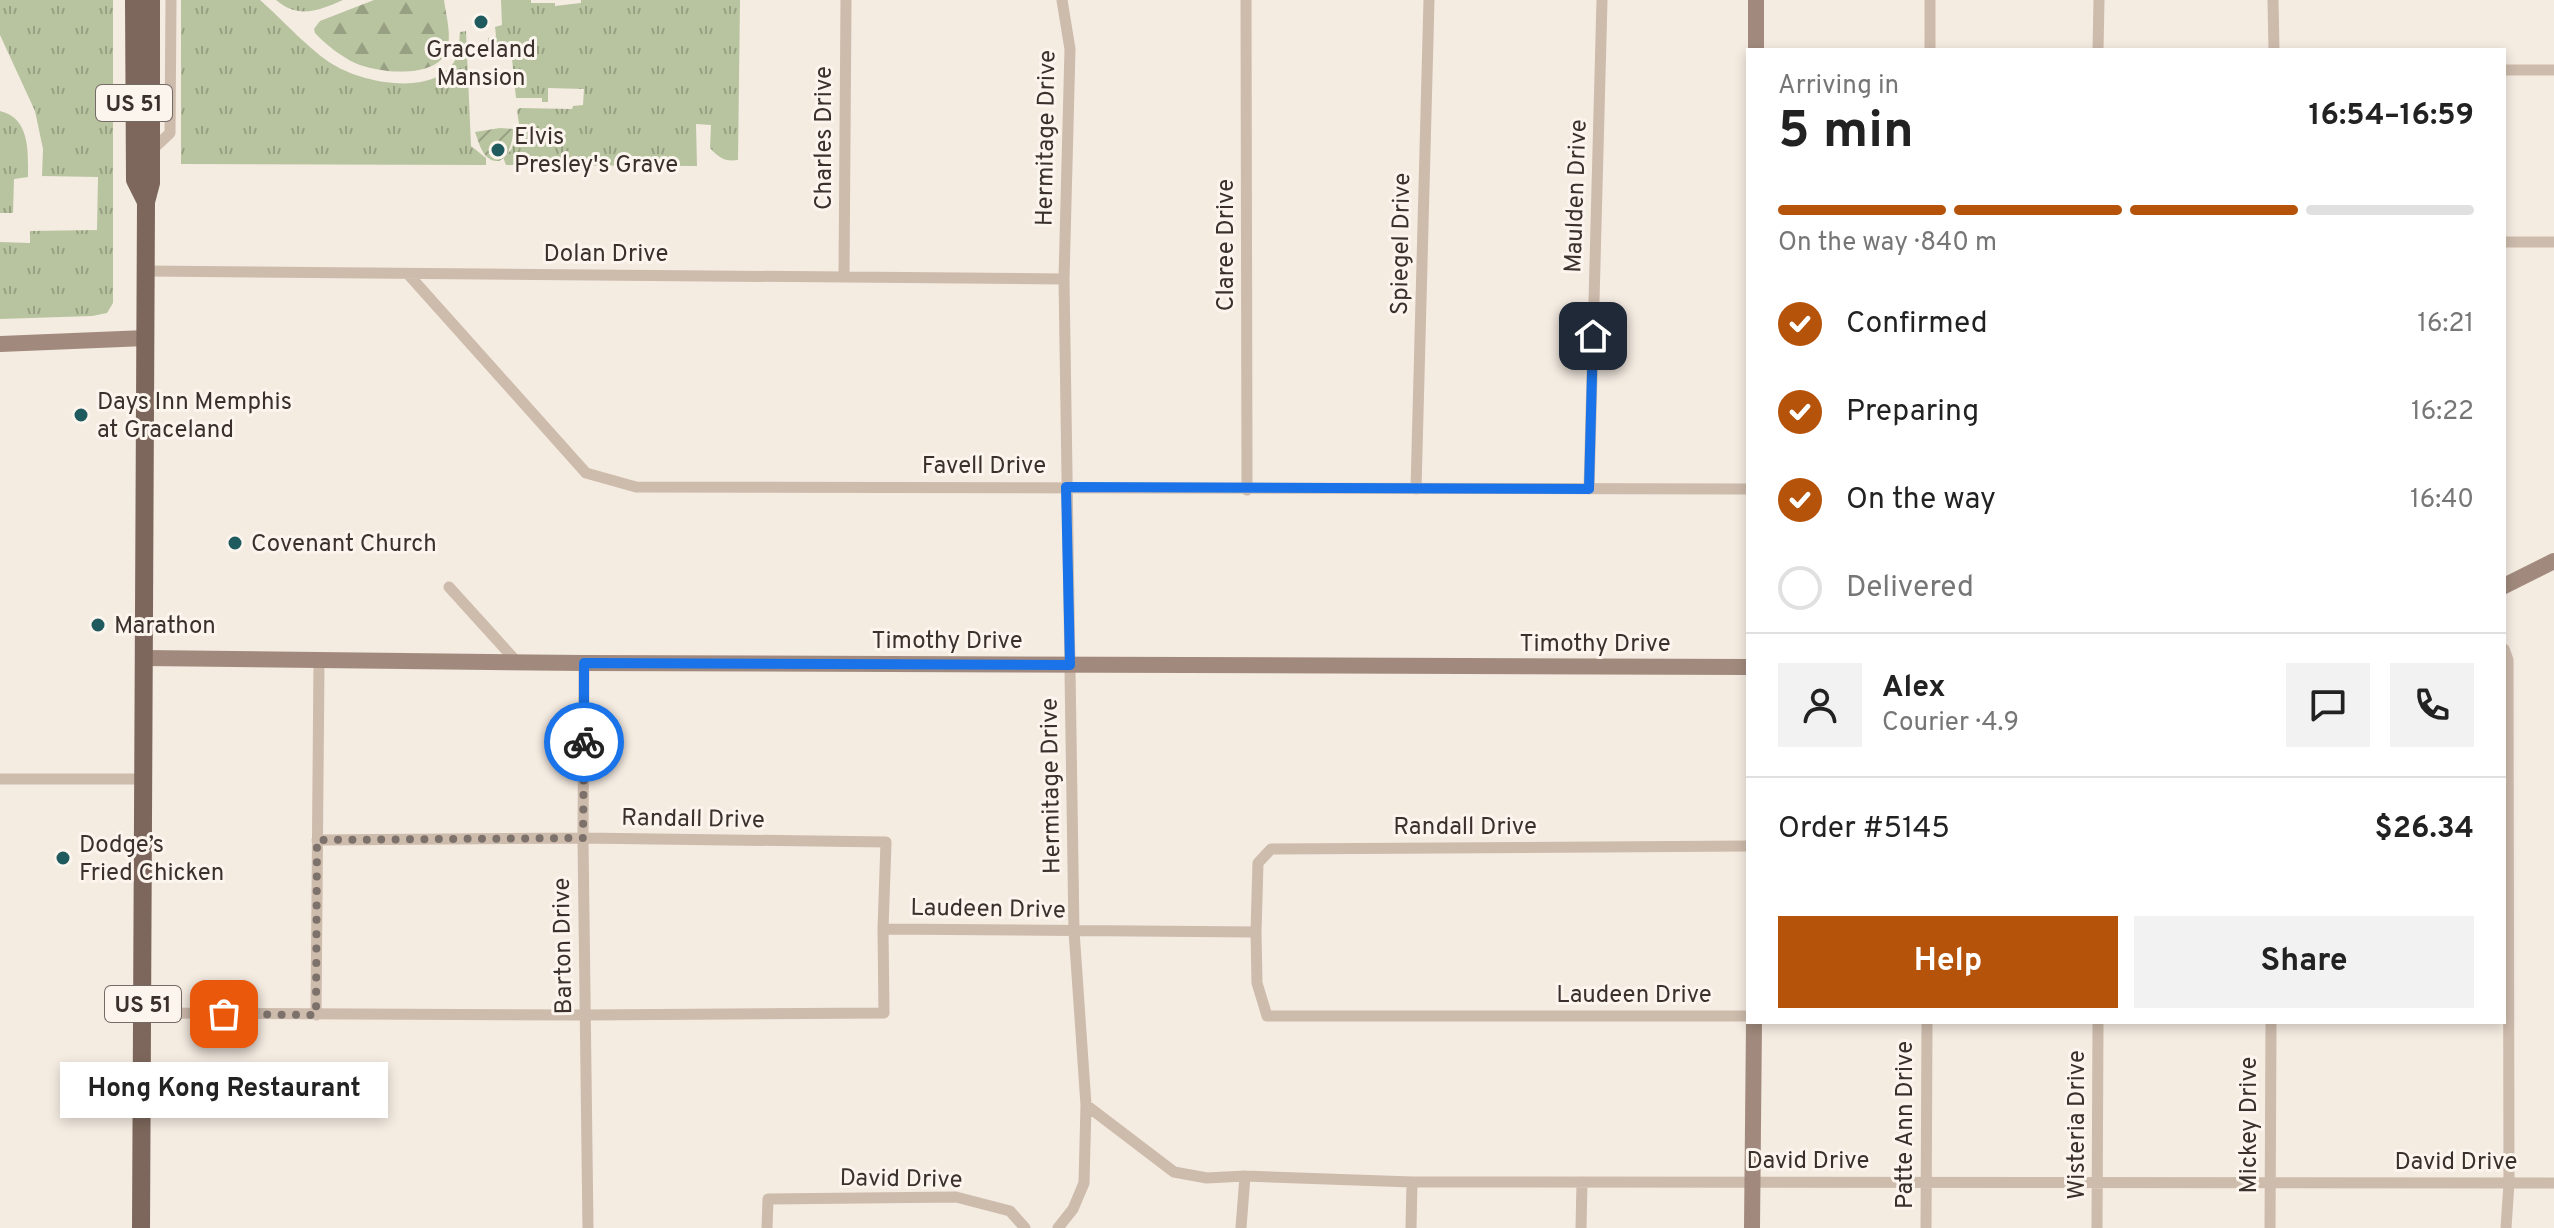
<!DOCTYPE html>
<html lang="en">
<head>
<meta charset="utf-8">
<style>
  :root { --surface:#fff; --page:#f2f2f2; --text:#222; --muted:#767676; --line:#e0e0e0; --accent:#b45309 }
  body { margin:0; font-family:Overpass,sans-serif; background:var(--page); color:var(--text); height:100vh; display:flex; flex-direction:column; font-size:30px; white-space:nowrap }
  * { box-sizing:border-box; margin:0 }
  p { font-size:26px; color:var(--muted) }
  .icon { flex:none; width:44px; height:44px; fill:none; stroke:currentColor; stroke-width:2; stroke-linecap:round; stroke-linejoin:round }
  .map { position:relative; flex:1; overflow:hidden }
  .sheet { position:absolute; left:1746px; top:48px; width:760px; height:976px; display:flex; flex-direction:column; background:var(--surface); border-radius:0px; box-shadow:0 4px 12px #0003 }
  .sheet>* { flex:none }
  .pin { position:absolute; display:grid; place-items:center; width:68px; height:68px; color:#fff; margin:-34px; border-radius:16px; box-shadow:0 4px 12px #0006 }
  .courier { position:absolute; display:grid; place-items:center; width:80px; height:80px; margin:-40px; border:6px solid #1a73e8; border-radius:50%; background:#fff; color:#222; box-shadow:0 2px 10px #0007 }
  .bubble { position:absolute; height:56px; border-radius:0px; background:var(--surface); box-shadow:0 4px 12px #0003; font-size:26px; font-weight:700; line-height:56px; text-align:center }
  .headline em { font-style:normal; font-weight:700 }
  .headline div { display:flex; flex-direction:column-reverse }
  .headline { display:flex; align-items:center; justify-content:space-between; height:136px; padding:0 32px }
  h1 { font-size:52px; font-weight:700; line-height:60px }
  .bar { display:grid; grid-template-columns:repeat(4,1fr); gap:12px 8px; align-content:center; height:96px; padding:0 32px }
  .bar i { height:10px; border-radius:6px; background:var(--line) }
  .bar .current { background:var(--accent) }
  .bar p { grid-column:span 4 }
  .line { display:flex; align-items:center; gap:20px; padding:0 32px; border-top:2px solid var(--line) }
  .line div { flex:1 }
  .round { display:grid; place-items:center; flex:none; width:84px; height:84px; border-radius:0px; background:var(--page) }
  ol { padding:0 32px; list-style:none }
  li { display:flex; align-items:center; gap:24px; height:88px }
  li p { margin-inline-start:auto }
  li .icon { padding:8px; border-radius:50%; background:var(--accent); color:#fff; stroke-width:4 }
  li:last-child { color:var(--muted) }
  li i { width:44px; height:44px; border:4px solid var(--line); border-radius:50% }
  .action { display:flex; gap:16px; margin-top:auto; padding:16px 32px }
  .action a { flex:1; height:92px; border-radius:0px; background:var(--accent); color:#fff; font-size:32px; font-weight:700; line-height:92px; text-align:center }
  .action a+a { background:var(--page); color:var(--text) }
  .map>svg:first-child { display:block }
  .grass { fill:url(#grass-tufts) }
  .forest { fill:url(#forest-firs) }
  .garden { fill:url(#garden-furrows) }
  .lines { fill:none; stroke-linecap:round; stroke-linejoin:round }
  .street { stroke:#cdbbac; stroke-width:11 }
  .secondary { stroke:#a18a7d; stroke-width:16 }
  .primary { stroke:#7d675c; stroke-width:18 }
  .done { stroke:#7c716b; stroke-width:8; stroke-dasharray:0 14.4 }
  .route { stroke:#1a73e8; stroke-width:10 }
  .poi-dot { fill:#1f5a5e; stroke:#fbf5ee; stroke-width:3 }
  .labels { text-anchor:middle; stroke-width:6; stroke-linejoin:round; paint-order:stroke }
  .shield { fill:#fbf5ee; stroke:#756b66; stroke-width:2 }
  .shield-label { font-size:22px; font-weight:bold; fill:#3b302b }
  .poi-label { font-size:24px; fill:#3b302b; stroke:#fbf5ee; text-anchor:start }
  .street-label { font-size:24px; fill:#3b302b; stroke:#fbf5ee }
</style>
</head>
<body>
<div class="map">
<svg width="2554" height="1228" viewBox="0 0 2554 1228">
  <defs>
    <pattern id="grass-tufts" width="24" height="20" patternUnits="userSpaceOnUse" patternTransform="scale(2)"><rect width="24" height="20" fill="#b8c4a0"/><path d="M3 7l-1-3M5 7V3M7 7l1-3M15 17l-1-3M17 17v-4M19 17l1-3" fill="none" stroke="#97a083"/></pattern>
    <pattern id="forest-firs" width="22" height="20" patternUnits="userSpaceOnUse" patternTransform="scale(2)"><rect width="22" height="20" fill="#b8c4a0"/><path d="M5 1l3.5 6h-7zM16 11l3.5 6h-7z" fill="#97a083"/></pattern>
    <pattern id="garden-furrows" width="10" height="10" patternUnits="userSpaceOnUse" patternTransform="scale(2)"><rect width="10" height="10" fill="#b8c4a0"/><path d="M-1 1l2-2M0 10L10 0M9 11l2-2" fill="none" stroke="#97a083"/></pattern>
  </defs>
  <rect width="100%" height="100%" fill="#f4ebe1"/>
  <path class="grass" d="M0,0H113V303L107,313L92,316L0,319V242L30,243V231L97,230L98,177L42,176L43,149L35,111L0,35Z
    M181,0H260C282,19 310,51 334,65C365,84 440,98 457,56C460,50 459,39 460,32L466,31L471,146L486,158V165L181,164Z
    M276,0H343C318,11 298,19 276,0Z
    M501,0H531V3H555V6L581,3V0H740L738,160C725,162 719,158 710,148L711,125L696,124L697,166L506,165L503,157L511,150L514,142L521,138L517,110L520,108L572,109L573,106L583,105L584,89L548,88V102H542V98H516L511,49L489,51L488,38L496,36L495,27L502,25Z
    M0,111C30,118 28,151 28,177L14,179L13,213H0Z"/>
  <path class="forest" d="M374,0H444C446,15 452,36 447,50C437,80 377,73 355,63C342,57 325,44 315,33L314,29L320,21Z"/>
  <path class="garden" d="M500,128L513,129C514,142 505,172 487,157C481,152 478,140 475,132Z"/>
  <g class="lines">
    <path class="street" d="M1246,0L1247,490
      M2273,0L2274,50
      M1930,50V0
      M2098,50L2099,0
      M2504,70H2554
      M151,151L170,133L171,0
      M2504,242H2554
      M146,271L1064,279
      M408,274L586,473L636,487L1748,489
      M844,277L846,0
      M1416,489L1429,0
      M1589,489L1602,0
      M449,587L517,662
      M2504,649L2508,660L2509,1183L2506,1228
      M584,663L583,838L588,1228
      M0,779H145
      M1748,846L1271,849L1258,863L1256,932L1257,983L1267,1016H1748
      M883,929L1256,932
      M143,1013L585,1015L884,1013L883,929L886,842L583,838L317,840
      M316,1015L319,660
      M1086,1105L1174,1172L1207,1178L1245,1176L1412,1182L2554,1183
      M767,1228L768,1199L956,1197L1010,1211L1025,1228
      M1058,1228L1073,1209L1084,1183L1086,1105L1074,931L1064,279L1070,49L1062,0
      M1241,1228L1245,1176
      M1411,1228L1412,1182
      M1581,1228L1582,1182
      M1926,1228L1927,1022
      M2097,1228L2098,1022
      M2270,1228L2271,1022"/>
    <path class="secondary" d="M1756,50V0
      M0,344L146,338
      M2504,586L2554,561
      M145,658L584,663L1748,667
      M1752,1228L1754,1022"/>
    <path class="primary" d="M134,0L135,180L146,202
      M141,1228L146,202L151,183V0"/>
  </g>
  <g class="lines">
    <path class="done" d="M224,1014L316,1015L317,840L583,838L584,742"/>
    <path class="route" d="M584,742V663L1070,665L1066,487L1589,489L1593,336"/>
  </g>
  <g class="poi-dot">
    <circle cx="481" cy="22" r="8"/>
    <circle cx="498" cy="150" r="8"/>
    <circle cx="81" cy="415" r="8"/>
    <circle cx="235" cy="543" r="8"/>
    <circle cx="98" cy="625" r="8"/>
    <circle cx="63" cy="858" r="8"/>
  </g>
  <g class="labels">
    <g class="shield">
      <rect x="96" y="85" width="76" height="36" rx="6"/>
      <rect x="105" y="986" width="76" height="36" rx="6"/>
    </g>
    <g class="shield-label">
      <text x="134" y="111">US 51</text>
      <text x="143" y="1012">US 51</text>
    </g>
    <g class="poi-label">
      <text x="481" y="57" text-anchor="middle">Graceland<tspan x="481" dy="28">Mansion</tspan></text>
      <text x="514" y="144">Elvis<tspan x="514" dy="28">Presley's Grave</tspan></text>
      <text x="97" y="409">Days Inn Memphis<tspan x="97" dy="28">at Graceland</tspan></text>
      <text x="251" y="551">Covenant Church</text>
      <text x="114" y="633">Marathon</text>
      <text x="79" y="852">Dodge’s<tspan x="79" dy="28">Fried Chicken</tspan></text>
    </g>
    <g class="street-label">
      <text transform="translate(823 138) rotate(-90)" y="8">Charles Drive</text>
      <text transform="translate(1045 138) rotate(-89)" y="8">Hermitage Drive</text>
      <text transform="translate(1575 196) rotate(-88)" y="8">Maulden Drive</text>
      <text transform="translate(1400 244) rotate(-89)" y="8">Spiegel Drive</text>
      <text transform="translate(1225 245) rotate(-90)" y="8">Claree Drive</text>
      <text x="606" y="261">Dolan Drive</text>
      <text x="984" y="473">Favell Drive</text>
      <text x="947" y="648">Timothy Drive</text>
      <text x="1595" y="651">Timothy Drive</text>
      <text transform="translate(1050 786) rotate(-91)" y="8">Hermitage Drive</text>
      <text transform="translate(693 818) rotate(1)" y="8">Randall Drive</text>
      <text x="1465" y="834">Randall Drive</text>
      <text transform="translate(988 908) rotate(1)" y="8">Laudeen Drive</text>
      <text transform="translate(562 946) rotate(-91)" y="8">Barton Drive</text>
      <text x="1634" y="1002">Laudeen Drive</text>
      <text transform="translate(1904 1125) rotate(-90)" y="8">Patte Ann Drive</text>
      <text transform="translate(2076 1125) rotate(-90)" y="8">Wisteria Drive</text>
      <text transform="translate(2248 1125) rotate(-90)" y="8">Mickey Drive</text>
      <text x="1808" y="1168">David Drive</text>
      <text x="2456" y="1169">David Drive</text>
      <text transform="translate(901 1178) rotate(1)" y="8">David Drive</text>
    </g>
  </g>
</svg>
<div class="pin" style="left:224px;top:1014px;background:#ea580c"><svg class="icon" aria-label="bag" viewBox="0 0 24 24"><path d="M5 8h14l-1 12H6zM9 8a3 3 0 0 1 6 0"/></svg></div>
<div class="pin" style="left:1593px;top:336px;background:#1f2937"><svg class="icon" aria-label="home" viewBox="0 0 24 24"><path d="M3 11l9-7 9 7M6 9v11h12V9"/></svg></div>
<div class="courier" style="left:584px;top:742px"><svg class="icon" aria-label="bike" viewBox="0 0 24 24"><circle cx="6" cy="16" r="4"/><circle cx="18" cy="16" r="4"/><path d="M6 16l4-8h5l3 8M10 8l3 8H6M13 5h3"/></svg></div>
<div class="bubble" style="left:60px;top:1062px;width:328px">Hong Kong Restaurant</div>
<section class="sheet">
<div class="headline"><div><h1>5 min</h1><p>Arriving in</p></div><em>16:54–16:59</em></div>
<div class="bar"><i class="current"></i><i class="current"></i><i class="current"></i><i></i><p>On the way · 840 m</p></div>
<ol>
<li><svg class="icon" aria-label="check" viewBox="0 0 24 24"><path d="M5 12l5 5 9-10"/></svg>Confirmed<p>16:21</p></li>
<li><svg class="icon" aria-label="check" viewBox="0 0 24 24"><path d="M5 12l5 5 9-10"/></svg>Preparing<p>16:22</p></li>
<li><svg class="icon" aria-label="check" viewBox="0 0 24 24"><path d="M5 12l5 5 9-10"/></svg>On the way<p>16:40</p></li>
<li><i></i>Delivered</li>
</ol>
<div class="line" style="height:144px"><a class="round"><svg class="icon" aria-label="person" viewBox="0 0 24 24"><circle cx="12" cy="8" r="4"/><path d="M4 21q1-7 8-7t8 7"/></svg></a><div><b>Alex</b><p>Courier · 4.9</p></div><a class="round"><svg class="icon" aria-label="chat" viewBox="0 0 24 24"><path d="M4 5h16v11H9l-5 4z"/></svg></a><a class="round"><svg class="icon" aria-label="phone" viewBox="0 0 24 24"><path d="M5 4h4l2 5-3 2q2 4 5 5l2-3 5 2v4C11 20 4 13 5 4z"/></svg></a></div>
<div class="line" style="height:104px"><div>Order #5145</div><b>$26.34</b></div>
<div class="action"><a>Help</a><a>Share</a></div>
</section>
</div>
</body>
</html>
